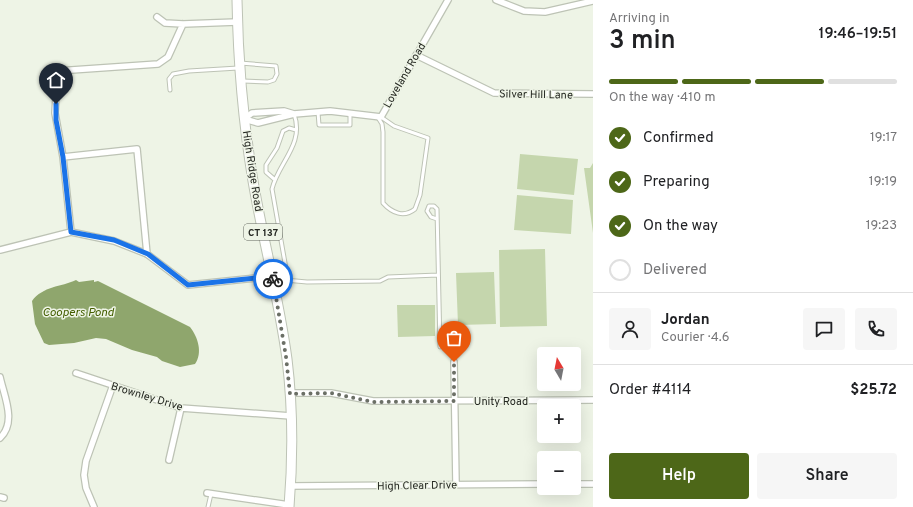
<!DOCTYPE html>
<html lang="en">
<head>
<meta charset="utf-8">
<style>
  :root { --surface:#fff; --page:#f6f6f6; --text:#202124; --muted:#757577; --line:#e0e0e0; --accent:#4d6718 }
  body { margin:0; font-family:Overpass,sans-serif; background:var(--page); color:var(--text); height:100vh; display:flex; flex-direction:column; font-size:15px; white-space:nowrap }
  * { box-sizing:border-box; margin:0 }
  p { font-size:13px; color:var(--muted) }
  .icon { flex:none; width:22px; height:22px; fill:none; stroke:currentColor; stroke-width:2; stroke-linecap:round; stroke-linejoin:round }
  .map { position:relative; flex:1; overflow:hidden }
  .side { display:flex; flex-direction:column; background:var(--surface); width:320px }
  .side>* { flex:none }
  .needle { width:26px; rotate:350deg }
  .controls { position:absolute; left:537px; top:347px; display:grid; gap:8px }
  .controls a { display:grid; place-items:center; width:44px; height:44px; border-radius:4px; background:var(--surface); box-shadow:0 4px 16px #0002; font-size:20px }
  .pin { position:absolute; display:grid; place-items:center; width:34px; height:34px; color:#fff; margin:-41px -17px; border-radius:50% 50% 50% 0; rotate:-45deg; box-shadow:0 0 4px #0007 }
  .pin .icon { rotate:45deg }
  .courier { position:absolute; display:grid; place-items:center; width:40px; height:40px; margin:-20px; border:3px solid #1a73e8; border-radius:50%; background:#fff; color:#222; box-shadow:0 1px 5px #0007 }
  .overview em { font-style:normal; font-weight:600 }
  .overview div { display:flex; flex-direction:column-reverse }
  .overview { display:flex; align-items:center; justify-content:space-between; height:68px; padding:0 16px }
  h1 { font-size:26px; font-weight:600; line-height:30px }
  .bar { display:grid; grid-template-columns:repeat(4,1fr); gap:6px 4px; align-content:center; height:48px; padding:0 16px }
  .bar i { height:5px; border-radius:3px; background:var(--line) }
  .bar .active { background:var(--accent) }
  .bar p { grid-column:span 4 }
  .line { display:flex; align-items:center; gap:10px; padding:0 16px; border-top:1px solid var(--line) }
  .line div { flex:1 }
  .round { display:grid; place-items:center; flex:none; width:42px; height:42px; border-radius:4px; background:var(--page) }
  ol { padding:0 16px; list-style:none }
  li { display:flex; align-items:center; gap:12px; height:44px }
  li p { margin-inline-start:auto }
  li .icon { padding:4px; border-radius:50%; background:var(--accent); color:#fff; stroke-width:4 }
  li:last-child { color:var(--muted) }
  li i { width:22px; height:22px; border:2px solid var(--line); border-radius:50% }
  .action { display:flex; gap:8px; margin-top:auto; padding:8px 16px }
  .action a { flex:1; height:46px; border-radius:4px; background:var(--accent); color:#fff; font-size:16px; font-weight:600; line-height:46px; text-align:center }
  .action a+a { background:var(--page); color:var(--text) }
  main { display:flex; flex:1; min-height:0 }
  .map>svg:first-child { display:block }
  .green { fill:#c5d6ad }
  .water { fill:#8fa66d }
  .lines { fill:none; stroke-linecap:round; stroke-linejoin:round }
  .lane-casing { stroke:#bdc3b5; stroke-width:5 }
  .street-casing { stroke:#bdc3b5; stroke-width:8 }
  .primary-casing { stroke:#bdc3b5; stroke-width:11 }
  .lane { stroke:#fff; stroke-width:3 }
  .street { stroke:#fff; stroke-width:5.5 }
  .primary { stroke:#fff; stroke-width:9 }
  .done { stroke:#6b6f66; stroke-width:4; stroke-dasharray:0 7.2 }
  .route { stroke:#1a73e8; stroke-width:5 }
  .labels { text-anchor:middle; stroke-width:3; stroke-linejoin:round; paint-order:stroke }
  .shield { fill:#eef4e6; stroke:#61645c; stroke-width:1 }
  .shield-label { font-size:10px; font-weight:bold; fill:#242721 }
  .street-label { font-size:11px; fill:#242721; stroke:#eef4e6 }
  .water-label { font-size:12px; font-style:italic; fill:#445e01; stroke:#eef4e6 }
</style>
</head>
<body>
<main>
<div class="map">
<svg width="593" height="507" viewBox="0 0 593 507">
  <rect width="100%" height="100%" fill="#eef4e6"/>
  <path class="green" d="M520,154L578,159L574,195L517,189Z
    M593,163V233L584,168H590Z
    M517,195L573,200L571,234L514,230Z
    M545,249L547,326L500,327L499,250Z
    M494,272L496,324L458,325L456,273Z
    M397,305H435V336L398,337Z"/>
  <path class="water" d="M76,280L79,282L94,280V282L98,281L190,327C198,337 203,353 195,364L180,367L162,361L157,357L132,350L106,339L96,338L74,343L49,345L44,343L35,324L32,301C43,286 61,287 76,280Z"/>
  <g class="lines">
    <g class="lane-casing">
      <path id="lane" d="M240,63L276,66L277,74L274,80L268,82L243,81
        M170,90L169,79L173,74L189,71L238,68
        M318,112L319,125H350V114
        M377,116L382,124L383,132V203C392,213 404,218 415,209L420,195L428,138L394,126L381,117
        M274,179L266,172V165L277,148L283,131L289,128L296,130
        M437,219L431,217L427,211L429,206H434L437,209L440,347
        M274,279L307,282L380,281L388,277L438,275
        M288,280L272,189C278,163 305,144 294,114
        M208,507L211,494"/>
    </g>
    <g class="street-casing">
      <path id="street" d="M496,0L524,11L545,12L593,1
        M157,17L165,23L183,24L237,22
        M416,55L494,93L593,94
        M57,71L158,64L168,57L183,24
        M56,96L55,113L63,157L71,232
        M294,114L258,123L244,119L252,113L284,111L294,114L330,111L381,117L448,0
        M63,157L137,149L147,254
        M0,250L71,232L114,241L147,254L188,285L256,278L273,279
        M454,362L456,484
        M76,373L181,408L291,416
        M0,377C4,396 17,422 0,438
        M290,393H331L373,401L593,400
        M169,460L181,408
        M574,484H593
        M290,486L544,484
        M207,493L289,505L288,506
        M0,497L4,498
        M94,507L86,488L84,475L86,461L113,385"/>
    </g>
    <g class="primary-casing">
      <path id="primary" d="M237,0C238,60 243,121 253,181C263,240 279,299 287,359C293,408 293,458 289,507"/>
    </g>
    <use href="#lane" class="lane"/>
    <use href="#street" class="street"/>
    <use href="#primary" class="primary"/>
  </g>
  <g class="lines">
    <path class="done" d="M273,279L286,357L290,394L331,393L373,402L454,401V362"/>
    <path class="route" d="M56,104V120L63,157L71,232L114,240L148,254L188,285L256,278L273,279"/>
  </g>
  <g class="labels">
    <rect class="shield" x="244" y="224" width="38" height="16" rx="3"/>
    <g class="shield-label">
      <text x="263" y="236">CT 137</text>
    </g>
    <g class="street-label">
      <text transform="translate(404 75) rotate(-60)" y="4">Loveland Road</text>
      <text transform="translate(536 94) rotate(1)" y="4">Silver Hill Lane</text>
      <text transform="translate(253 171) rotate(81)" y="4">High Ridge Road</text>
      <text transform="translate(147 396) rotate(17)" y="4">Brownley Drive</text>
      <text x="501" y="405">Unity Road</text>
      <text transform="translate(417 485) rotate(-1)" y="4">High Clear Drive</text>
    </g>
    <g class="water-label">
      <text x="78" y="316">Coopers Pond</text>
    </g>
  </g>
</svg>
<div class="controls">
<a><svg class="needle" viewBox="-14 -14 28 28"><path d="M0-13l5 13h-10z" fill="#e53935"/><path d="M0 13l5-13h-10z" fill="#757577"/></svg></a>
<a>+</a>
<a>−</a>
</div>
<div class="pin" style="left:454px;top:362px;background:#ea580c"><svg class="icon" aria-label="bag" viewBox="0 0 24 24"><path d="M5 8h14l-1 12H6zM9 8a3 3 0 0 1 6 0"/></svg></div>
<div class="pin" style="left:56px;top:104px;background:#1f2937"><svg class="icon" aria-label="home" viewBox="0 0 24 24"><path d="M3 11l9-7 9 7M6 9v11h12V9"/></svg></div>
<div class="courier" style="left:273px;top:279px"><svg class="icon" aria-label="bike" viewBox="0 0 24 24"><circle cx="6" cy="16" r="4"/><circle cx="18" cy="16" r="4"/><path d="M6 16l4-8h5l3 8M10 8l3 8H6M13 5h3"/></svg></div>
</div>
<section class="side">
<div class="overview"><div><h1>3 min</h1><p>Arriving in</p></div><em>19:46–19:51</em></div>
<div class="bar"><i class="active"></i><i class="active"></i><i class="active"></i><i></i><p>On the way · 410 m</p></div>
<ol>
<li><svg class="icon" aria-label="check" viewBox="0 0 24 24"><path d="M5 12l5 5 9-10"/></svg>Confirmed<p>19:17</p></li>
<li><svg class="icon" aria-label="check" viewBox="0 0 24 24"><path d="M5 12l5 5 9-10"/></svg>Preparing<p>19:19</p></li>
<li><svg class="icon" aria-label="check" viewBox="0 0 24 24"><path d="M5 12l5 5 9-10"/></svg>On the way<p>19:23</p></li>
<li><i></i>Delivered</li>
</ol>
<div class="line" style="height:72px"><a class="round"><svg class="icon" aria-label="person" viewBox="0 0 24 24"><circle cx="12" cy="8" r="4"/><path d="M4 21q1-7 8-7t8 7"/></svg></a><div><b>Jordan</b><p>Courier · 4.6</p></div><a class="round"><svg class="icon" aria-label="chat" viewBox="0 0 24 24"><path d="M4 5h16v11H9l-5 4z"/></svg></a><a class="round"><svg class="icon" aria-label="phone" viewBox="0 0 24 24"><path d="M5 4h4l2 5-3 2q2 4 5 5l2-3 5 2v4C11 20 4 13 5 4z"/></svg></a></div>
<div class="line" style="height:52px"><div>Order #4114</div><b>$25.72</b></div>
<div class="action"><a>Help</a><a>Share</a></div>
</section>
</main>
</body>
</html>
